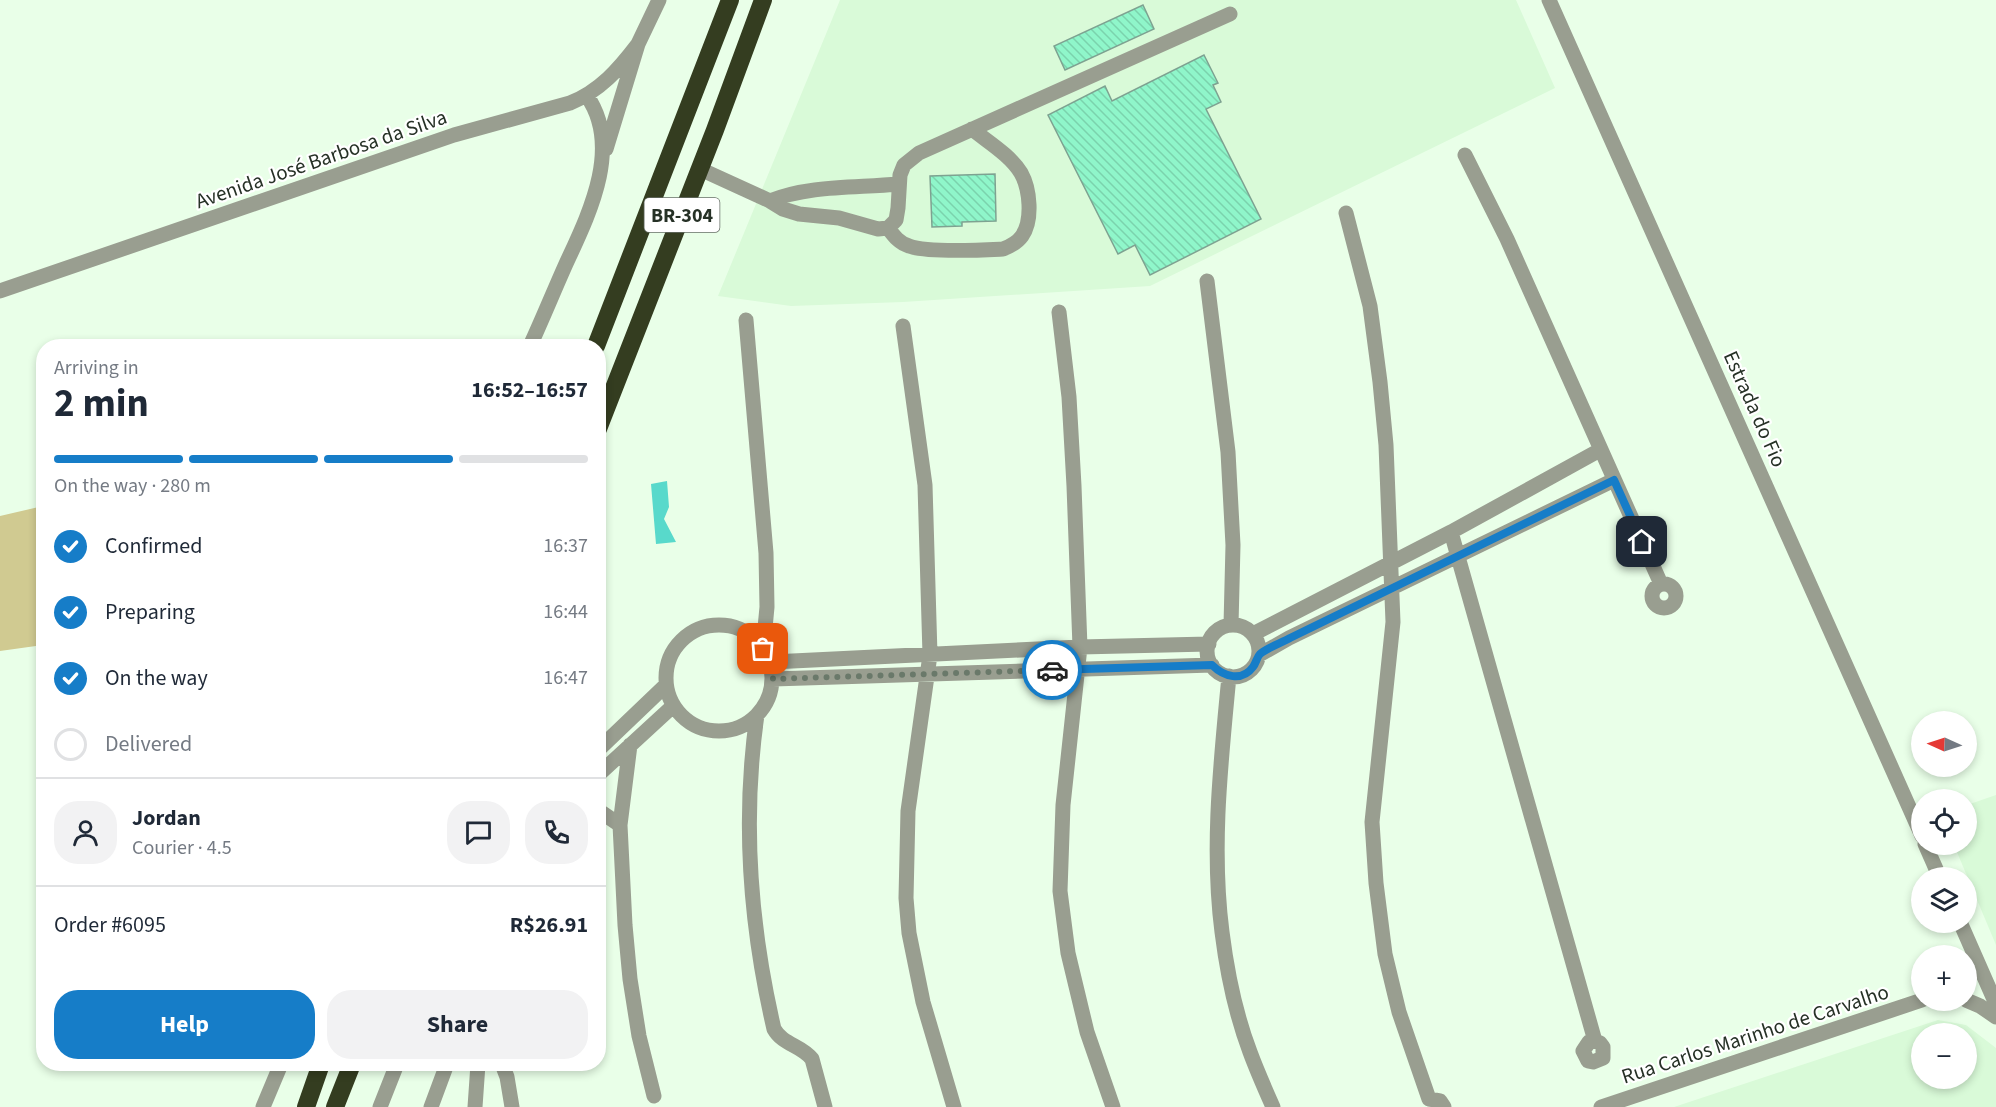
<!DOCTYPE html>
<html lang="en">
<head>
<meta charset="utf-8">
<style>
  :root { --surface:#fff; --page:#f2f2f3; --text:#1f2937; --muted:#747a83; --line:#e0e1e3; --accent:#167dc8 }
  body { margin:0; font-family:"Source Sans 3",sans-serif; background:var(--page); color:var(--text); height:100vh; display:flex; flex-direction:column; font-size:22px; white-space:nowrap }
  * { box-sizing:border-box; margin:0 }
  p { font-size:20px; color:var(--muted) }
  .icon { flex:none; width:33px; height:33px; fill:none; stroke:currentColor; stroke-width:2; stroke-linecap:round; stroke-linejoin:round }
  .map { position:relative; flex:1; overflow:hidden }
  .sheet { position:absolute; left:36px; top:339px; width:570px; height:732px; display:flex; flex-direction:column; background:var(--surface); border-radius:24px; box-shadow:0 3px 9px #0003 }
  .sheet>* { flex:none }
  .needle { width:39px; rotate:273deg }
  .tools { position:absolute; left:1911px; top:711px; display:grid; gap:12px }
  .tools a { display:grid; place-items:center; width:66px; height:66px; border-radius:50%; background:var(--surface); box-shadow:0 3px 9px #0003; font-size:30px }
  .pin { position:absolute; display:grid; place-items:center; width:51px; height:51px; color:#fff; margin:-26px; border-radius:12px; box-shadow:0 3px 9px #0006 }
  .courier { position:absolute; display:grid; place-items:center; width:60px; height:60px; margin:-30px; border:4px solid #167dc8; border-radius:50%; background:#fff; color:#222; box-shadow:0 2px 8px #0007 }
  .head em { font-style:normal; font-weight:700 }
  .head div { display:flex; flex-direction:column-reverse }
  .head { display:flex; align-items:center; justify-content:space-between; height:102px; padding:0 18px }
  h1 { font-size:39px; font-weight:700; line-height:45px }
  .bar { display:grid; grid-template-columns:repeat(4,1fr); gap:9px 6px; align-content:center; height:72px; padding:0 18px }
  .bar i { height:8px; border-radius:4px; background:var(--line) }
  .bar .selected { background:var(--accent) }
  .bar p { grid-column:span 4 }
  .line { display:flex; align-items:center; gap:15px; padding:0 18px; border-top:2px solid var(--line) }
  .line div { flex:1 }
  .round { display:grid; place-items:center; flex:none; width:63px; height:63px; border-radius:24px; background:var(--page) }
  ol { padding:0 18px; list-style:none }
  li { display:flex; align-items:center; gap:18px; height:66px }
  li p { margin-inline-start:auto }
  li .icon { padding:6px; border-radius:50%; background:var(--accent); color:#fff; stroke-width:4 }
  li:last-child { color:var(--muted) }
  li i { width:33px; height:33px; border:3px solid var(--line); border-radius:50% }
  .primary-button { display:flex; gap:12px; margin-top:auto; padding:12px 18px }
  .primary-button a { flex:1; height:69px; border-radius:24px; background:var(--accent); color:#fff; font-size:24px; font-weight:700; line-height:69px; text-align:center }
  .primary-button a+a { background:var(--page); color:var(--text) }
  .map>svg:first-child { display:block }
  .built { fill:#d9fad8; fill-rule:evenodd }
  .green { fill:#d0ca91 }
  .water { fill:#58d9cb }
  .building { fill:url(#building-back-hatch); stroke:#7ea291; stroke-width:1.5 }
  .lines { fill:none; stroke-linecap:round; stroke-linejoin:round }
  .minor { stroke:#999e90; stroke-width:15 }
  .highway { stroke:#343d20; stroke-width:18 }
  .done { stroke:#6a796a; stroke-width:6; stroke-dasharray:0 10.8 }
  .route { stroke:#167dc8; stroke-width:8 }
  .labels { text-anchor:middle; stroke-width:4.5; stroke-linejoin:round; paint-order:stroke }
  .shield { fill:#fff; stroke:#676f67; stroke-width:1.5 }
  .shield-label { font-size:20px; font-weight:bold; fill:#263126 }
  .street-label { font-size:21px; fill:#263126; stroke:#fff }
</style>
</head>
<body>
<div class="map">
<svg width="1996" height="1107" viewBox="0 0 1996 1107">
  <defs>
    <pattern id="building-back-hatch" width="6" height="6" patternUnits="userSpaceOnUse" patternTransform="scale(1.5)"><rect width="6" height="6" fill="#8ff6ca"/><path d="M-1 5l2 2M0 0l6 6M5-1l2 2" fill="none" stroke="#7bd3ad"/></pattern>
  </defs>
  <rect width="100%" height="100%" fill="#e9ffe8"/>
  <path class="built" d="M840,0H1516L1555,88L1150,286L903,302L791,306L718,296Z
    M1996,795V945L1954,845L1966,844L1967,805Z
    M1938,1020L1966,1025L1996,1048V1107H1674ZM1922,1034H1966V1078H1922Z"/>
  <path class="green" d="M43,506V645L0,651V516Z"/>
  <path class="water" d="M667,481L669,507L664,519L676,542L656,544L651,484Z"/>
  <path class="building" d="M1143,5L1154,29L1065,70L1054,46Z
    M1204,55L1218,83L1213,85L1221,102L1206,109L1261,219L1150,275L1135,245L1118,254L1048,115L1105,86L1112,101Z
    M995,174L996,221L962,222V226L932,227L930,176Z"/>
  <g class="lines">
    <path class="minor" d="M1549,0L1922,836
      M606,149L638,44L659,0
      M1465,155L1507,239L1661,584
      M700,169L770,201L783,209L799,214L839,218L878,229L888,228L896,220L898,208L900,175L904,165L919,153L1230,14
      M770,201C808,185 858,188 898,184
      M1346,213L1370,306L1380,382L1386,445L1393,622L1372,822L1376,883L1385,954L1399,1012L1429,1099
      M888,228C894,236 899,243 909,246C928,253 982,250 1003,249C1011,246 1017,243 1022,236C1033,220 1030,189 1021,173C1010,155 988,142 972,129
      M1207,281L1228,452L1233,545L1231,625
      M0,291L454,135L570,103C600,91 619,69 638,44
      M1059,312L1069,397L1074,486L1080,647L1063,805L1060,891L1068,953L1087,1032L1113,1107
      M746,320L766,553L767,607L763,649
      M903,326L925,485L930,655L908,811L906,898L909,933L923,1002L954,1107
      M530,346C542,320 553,293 565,266C588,216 623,148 587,96
      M1451,532L1595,1041L1600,1043L1603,1047V1058L1593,1062L1588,1061L1583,1051L1589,1042L1595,1041
      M1652 596a12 12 0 1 1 24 0a12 12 0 1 1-24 0Z
      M666 678a53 53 0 1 1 106 0a53 53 0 1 1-106 0Z
      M1207 651a26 26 0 1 1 52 0a26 26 0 1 1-52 0Z
      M1253,634L1451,532L1600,450
      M1259,655L1289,638L1614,480
      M772,662L1080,647L1209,644
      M1229,676C1221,761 1211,847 1222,932C1227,972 1236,1015 1250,1052C1257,1071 1265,1089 1273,1107
      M773,679L1212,665
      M757,715C742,820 750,926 774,1029C783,1045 801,1045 812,1059L825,1107
      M630,745L620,825L625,925L630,979L639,1036L654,1096
      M598,750L666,685
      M598,775L673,706
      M598,810L620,825
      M1925,844L1940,878
      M1960,922L1996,1004
      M1966,1000L1980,1006L1996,1017
      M502,1064L507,1077L512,1107
      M1429,1099L1440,1101L1444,1107
      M263,1107L281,1064
      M380,1107L397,1064
      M431,1107L447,1064
      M475,1107L478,1064
      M1601,1107L1922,1000"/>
    <path class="highway" d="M596,346L730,0
      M598,429L715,130L763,0
      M306,1107L321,1064
      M335,1107L352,1064"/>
  </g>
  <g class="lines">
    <path class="done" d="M763,649L772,662L773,679L1052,670"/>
    <path class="route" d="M1052,670L1212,665C1224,677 1242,682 1253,667C1256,663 1257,657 1260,654C1267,648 1281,643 1290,638L1614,480L1642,542"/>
  </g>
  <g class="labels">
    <rect class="shield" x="644.5" y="198" width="75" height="34" rx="4.5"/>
    <g class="shield-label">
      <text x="682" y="222">BR-304</text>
    </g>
    <g class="street-label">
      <text transform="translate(321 159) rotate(-19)" y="7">Avenida José Barbosa da Silva</text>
      <text transform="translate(1755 409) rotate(66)" y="7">Estrada do Fio</text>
      <text transform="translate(1755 1034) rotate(-18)" y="7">Rua Carlos Marinho de Carvalho</text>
    </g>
  </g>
</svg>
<div class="tools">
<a><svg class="needle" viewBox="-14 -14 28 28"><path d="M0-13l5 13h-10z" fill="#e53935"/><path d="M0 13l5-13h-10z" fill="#747a83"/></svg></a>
<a><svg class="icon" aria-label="locate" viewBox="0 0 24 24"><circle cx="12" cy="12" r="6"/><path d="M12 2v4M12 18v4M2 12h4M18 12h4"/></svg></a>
<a><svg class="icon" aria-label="layers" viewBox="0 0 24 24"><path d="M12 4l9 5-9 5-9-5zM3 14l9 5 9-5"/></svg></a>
<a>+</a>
<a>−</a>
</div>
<div class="pin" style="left:763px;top:649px;background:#ea580c"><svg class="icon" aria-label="bag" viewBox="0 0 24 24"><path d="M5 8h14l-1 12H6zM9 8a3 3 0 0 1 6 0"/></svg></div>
<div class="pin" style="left:1642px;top:542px;background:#1f2937"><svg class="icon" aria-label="home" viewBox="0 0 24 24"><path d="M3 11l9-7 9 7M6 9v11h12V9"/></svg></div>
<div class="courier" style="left:1052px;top:670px"><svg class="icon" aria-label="car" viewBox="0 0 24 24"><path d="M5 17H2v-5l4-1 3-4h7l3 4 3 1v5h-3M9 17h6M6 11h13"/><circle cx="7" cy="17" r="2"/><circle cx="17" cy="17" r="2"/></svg></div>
<section class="sheet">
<div class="head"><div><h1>2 min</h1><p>Arriving in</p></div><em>16:52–16:57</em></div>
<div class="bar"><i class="selected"></i><i class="selected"></i><i class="selected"></i><i></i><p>On the way · 280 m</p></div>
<ol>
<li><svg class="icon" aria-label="check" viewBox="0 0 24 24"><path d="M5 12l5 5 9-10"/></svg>Confirmed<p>16:37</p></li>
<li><svg class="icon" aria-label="check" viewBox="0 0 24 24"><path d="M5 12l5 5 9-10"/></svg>Preparing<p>16:44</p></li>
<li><svg class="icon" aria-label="check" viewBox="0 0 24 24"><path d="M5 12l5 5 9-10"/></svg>On the way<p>16:47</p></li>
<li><i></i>Delivered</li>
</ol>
<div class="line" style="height:108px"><a class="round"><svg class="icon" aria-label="person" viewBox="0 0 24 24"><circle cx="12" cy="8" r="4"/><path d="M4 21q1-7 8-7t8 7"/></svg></a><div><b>Jordan</b><p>Courier · 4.5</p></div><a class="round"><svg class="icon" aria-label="chat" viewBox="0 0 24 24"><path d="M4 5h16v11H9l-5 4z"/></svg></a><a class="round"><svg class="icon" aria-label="phone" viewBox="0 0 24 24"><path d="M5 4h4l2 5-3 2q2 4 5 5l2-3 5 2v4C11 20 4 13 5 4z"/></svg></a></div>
<div class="line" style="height:78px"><div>Order #6095</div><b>R$26.91</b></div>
<div class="primary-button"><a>Help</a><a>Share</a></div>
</section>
</div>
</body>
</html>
